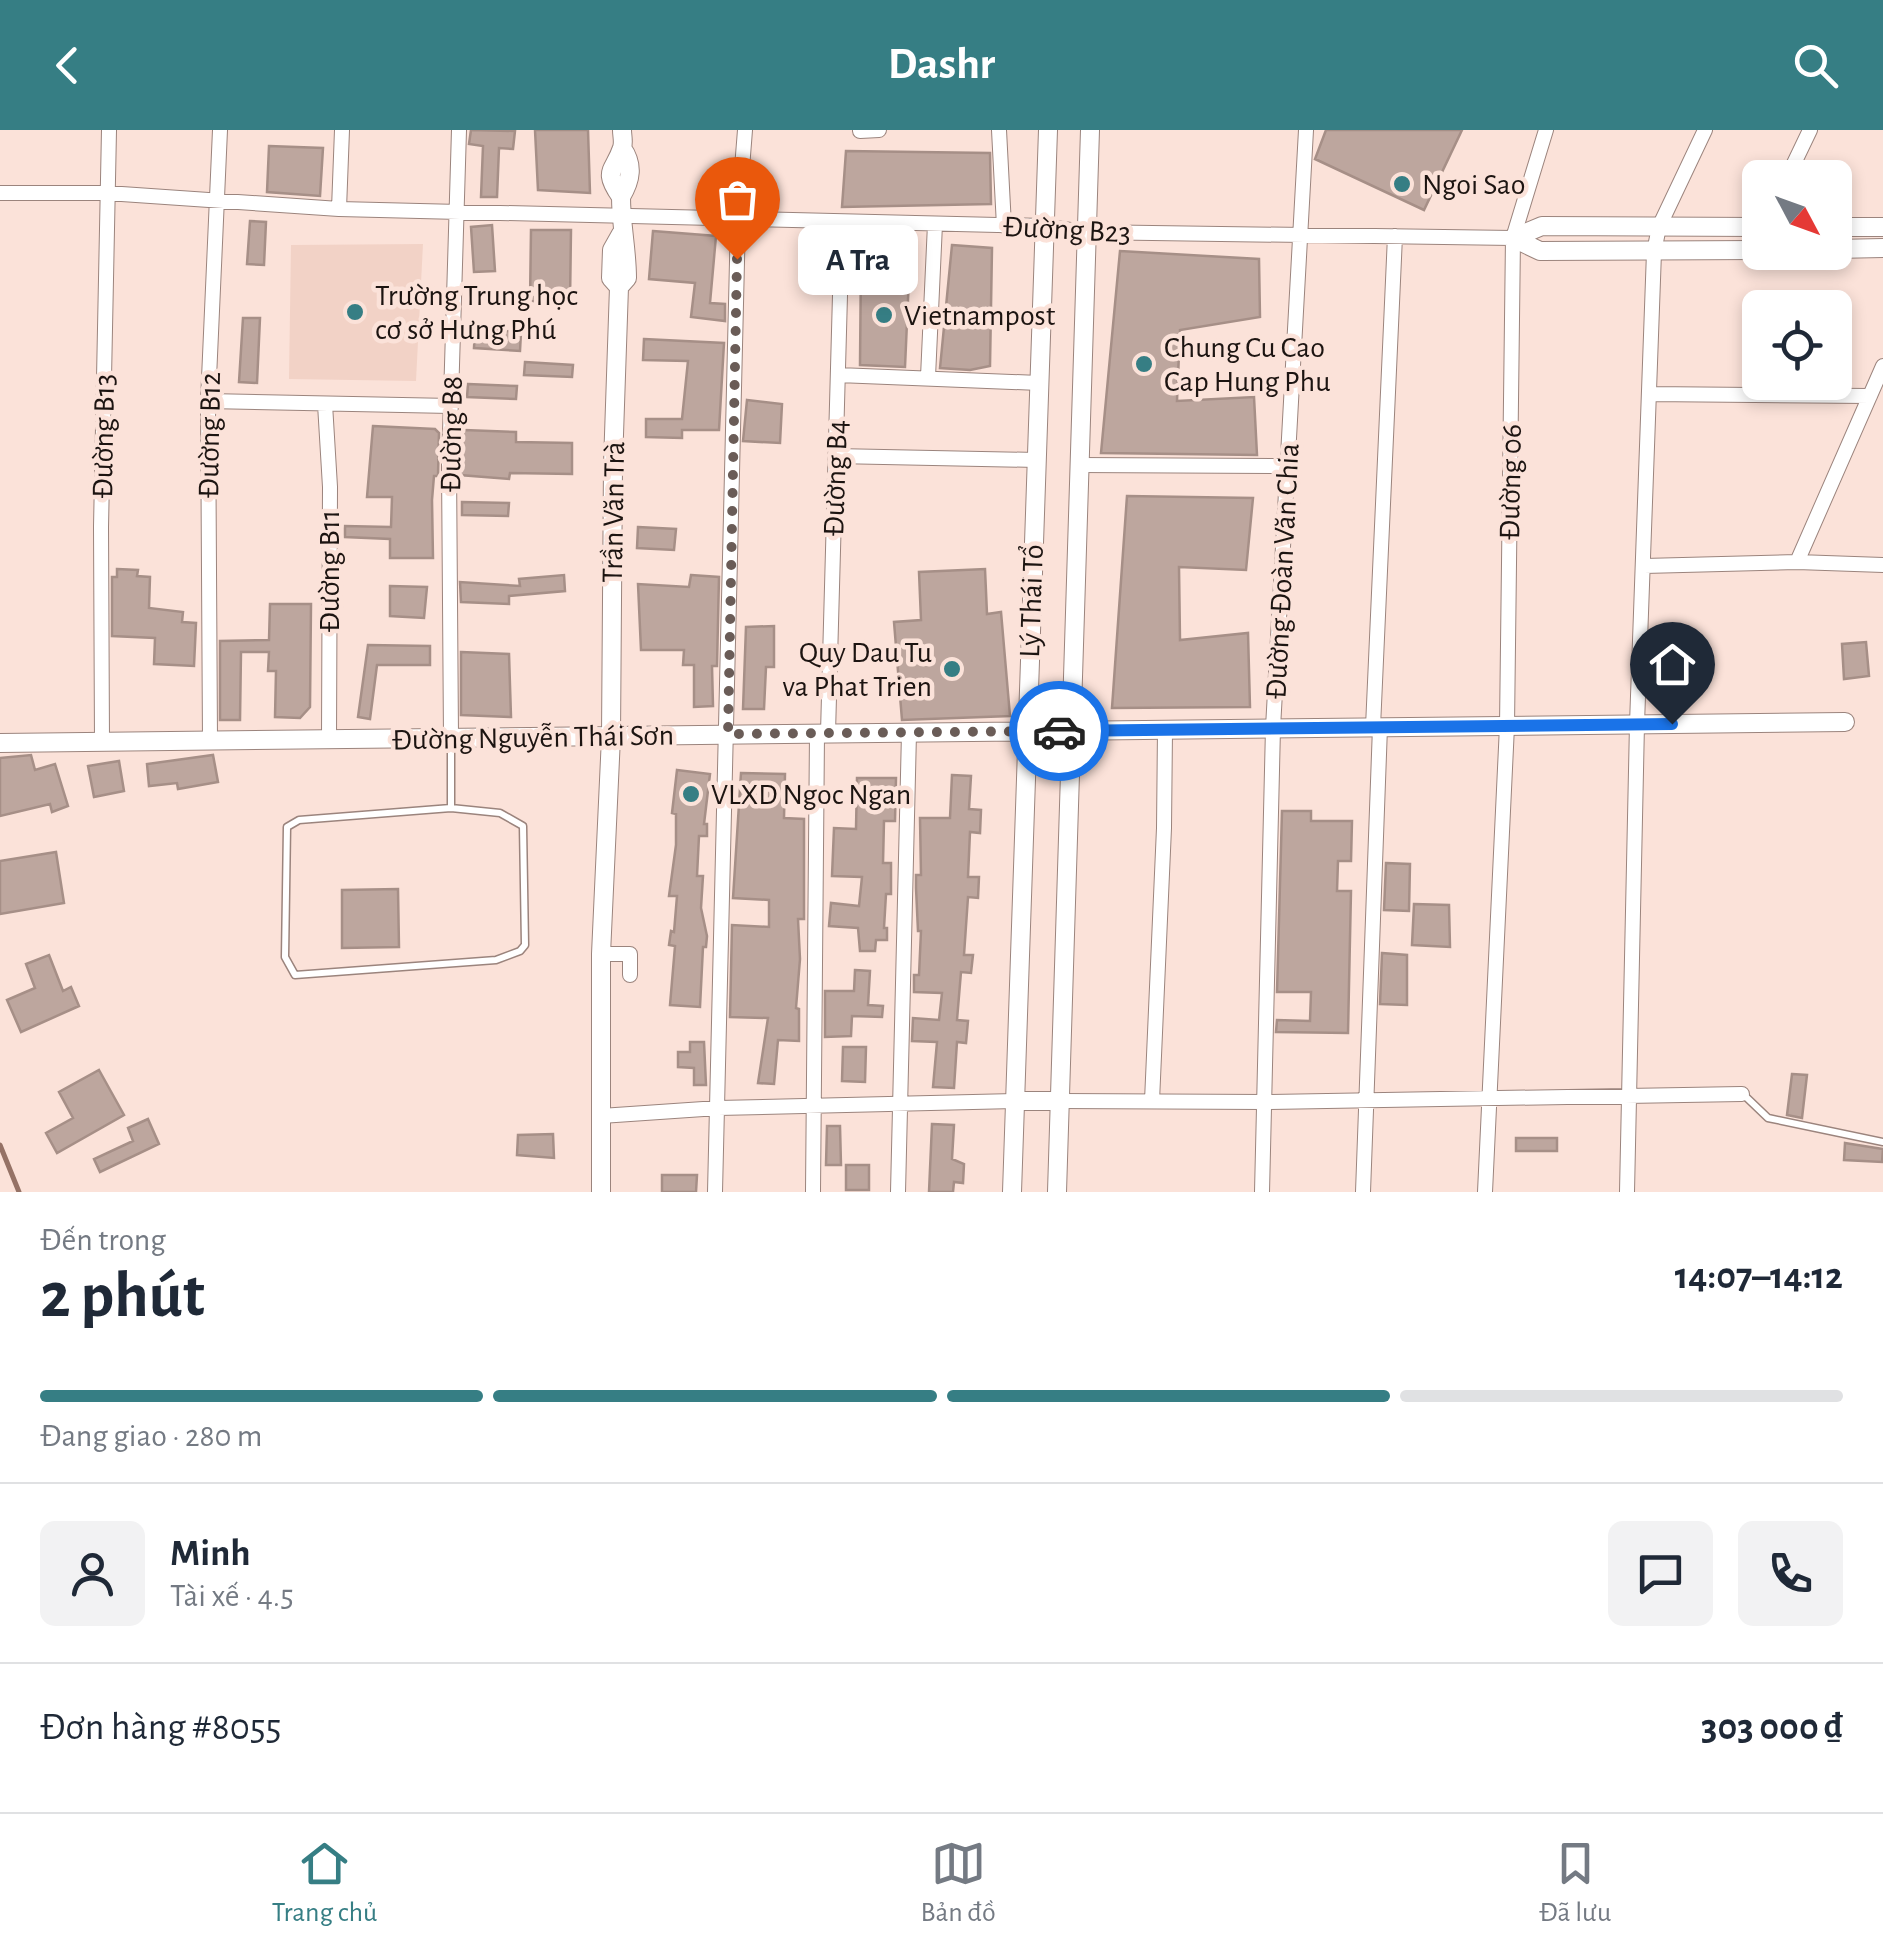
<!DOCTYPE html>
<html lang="vi">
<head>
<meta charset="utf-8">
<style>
  :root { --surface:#fff; --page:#f2f2f3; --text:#1f2937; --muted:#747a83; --line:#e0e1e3; --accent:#367e84 }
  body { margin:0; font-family:"Alegreya Sans",sans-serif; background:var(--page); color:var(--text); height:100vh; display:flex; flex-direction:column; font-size:38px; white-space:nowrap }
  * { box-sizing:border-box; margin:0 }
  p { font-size:32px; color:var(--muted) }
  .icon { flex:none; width:55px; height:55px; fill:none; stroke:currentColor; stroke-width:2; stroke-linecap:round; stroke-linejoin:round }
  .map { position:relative; height:1062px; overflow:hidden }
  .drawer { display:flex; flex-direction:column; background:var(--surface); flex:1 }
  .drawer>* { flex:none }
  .needle { width:65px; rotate:131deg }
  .controls { position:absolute; left:1742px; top:30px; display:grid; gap:20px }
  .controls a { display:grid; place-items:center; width:110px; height:110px; border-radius:15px; background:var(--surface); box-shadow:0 5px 15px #0003; font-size:50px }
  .pin { position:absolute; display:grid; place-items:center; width:85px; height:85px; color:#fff; margin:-102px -42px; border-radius:50% 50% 50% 0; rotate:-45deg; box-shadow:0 0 10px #0007 }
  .pin .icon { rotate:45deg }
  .courier { position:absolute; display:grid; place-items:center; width:100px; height:100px; margin:-50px; border:8px solid #1a73e8; border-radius:50%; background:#fff; color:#222; box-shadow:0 2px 12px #0007 }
  .bubble { position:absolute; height:70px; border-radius:15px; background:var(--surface); box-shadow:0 5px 15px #0003; font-size:32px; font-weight:700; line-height:70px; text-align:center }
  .headline em { font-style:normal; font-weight:700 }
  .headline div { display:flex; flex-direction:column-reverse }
  .headline { display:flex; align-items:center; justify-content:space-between; height:170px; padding:0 40px }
  h1 { font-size:65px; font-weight:700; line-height:75px }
  .bar { display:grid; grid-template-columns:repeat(4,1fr); gap:15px 10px; align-content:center; height:120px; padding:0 40px }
  .bar i { height:12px; border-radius:8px; background:var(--line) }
  .bar .on { background:var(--accent) }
  .bar p { grid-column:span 4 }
  .line { display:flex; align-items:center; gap:25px; padding:0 40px; border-top:2px solid var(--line) }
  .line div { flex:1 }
  .round { display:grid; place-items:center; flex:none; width:105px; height:105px; border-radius:15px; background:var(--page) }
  header { display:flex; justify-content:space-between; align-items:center; height:130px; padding:0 40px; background:var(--accent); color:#fff; font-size:45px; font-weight:700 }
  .tab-bar { display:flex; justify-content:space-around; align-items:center; height:140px; border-top:2px solid var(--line); background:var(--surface); font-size:28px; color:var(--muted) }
  .tab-bar a { display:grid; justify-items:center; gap:5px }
  .tab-bar .on { color:var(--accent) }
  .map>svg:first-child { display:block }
  .built { fill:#f2d2c6 }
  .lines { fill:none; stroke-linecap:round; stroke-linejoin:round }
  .stream { stroke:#957266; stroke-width:5 }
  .building { fill:#bda69e; stroke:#a68f87; stroke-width:2.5 }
  .service-casing { stroke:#9b847d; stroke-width:9 }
  .minor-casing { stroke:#9b847d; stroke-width:16 }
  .tertiary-casing { stroke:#9b847d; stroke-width:20 }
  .service { stroke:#fff; stroke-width:6 }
  .minor { stroke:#fff; stroke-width:14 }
  .tertiary { stroke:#fff; stroke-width:18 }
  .done { stroke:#6a5c57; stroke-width:10; stroke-dasharray:0 18 }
  .route { stroke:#1a73e8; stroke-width:12 }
  .poi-dot { fill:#367e84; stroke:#fbe2d9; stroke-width:4 }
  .labels { text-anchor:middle; stroke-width:9; stroke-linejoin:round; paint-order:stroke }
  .poi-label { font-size:30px; fill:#1c1411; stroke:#fbe2d9; text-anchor:start }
  .street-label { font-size:30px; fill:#1c1411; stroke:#fbe2d9 }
</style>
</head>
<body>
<header><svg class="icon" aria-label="back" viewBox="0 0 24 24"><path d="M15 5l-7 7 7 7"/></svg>Dashr<svg class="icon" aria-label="search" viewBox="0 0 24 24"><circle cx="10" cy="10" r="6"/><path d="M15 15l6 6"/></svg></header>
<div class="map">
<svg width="1883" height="1062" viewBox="0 0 1883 1062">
  <rect width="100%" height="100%" fill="#fbe2d9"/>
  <path class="built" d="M423,114L416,251L289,249L291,115Z"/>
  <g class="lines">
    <path class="stream" d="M0,1015L19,1062"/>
  </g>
  <path class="building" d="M471,0L515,1L513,19L499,18L497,67H481L483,16L469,14Z
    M535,0H588L590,63L538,60Z
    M1326,0H1462L1424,80L1315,29Z
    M269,16L323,18L320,66L267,62Z
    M846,21L990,23L991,74L842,77Z
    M250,91L266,92L264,135L247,134Z
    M492,95L495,141L474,142L471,97Z
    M531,100H571L570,172L530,171Z
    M653,101L716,106L710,173L725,174V191L691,187L695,153L649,149Z
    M952,115L992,118L990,236L970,240L940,238Z
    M1120,121L1259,129L1260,187L1180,200L1177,271L1254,267L1257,325L1101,323Z
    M910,125L905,237L860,235L861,127Z
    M243,188H260L257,253L239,252Z
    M475,199L521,202L520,221L474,218Z
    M644,209L724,213L719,300H682V308L646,307V289H682L688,231L643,230Z
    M525,232L573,235L572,247L524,245Z
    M468,254L517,256L516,269L467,267Z
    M747,270L782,274L780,313L743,311Z
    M373,296L435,299L439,303L438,346H434L432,370L433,428H390V409L345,407V396L391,397L392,367H367Z
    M464,300L516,302V312L572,313V344L510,343L509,349L460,345Z
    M1127,366L1253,368L1246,440L1179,437L1180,510L1248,503L1250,577L1112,578Z
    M462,372L509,373L508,386L462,385Z
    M638,397L676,399L674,420L637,418Z
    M117,439L138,440L137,446L150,447L149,478L183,482L182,492L196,493L194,536L154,534L155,508L112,506V447H117Z
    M985,439L987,484L1001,482L1010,586L902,590L894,492L921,490L919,442Z
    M564,445L565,461L509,466V474L461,472L460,452L520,456L519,449Z
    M691,445L719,447L717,536H712L713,576L694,577V535H683L684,520H641L638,454L689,457Z
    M390,456L427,457L424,488L390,486Z
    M270,474H311L310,577L300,588L275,587L276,541H268L269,522H241L240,590H220V511L269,510Z
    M774,496V537H766L764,579H743L746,497Z
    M1866,512L1869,546L1844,549L1842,514Z
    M368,515L430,516V535H377L370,589L358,587Z
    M461,522L509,524L511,587L461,585Z
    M31,625L35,640L55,634L68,676L52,682L50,674L0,686V628Z
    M213,625L218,652L178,659L177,653L149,656L147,634Z
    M119,631L124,661L94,667L88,636Z
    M677,640L710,644L704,694H707V706H699L697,746H703L701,778L707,806L706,817H703L700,877L670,875L675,816L669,815L671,801L674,802L677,766H669L676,715V684L672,683Z
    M741,643L785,644L784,688L804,689V789H798L800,829L796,878L799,879V911L778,910L774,954L758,953L768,888L730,887L732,795L769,797V770L733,768Z
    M952,645L971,646L969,679L981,680L980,703L970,702L968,747H979L978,768L968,767L964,825H973L971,843L961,842L957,890L968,891L966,913L957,912L954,958L933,957L937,912L912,911L913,888L939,890L942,863L914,862V845H919L921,801H918L916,758V745H921L920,688H950Z
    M857,648H896L895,691H884L883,733H891V764H886L884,798H887V810H876L875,821H860L858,798L829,796L831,773L859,776L862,747L832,746L834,698L856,699Z
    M1282,681H1311V691H1352L1351,731H1338L1337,761H1351L1348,903L1276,902L1277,890L1310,891L1311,862H1277Z
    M56,722L64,773L0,784V731Z
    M1386,733L1410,734L1409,781L1384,780Z
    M398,759L399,817L342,818V760Z
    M1414,774L1449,775L1450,817L1412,815Z
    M1382,823L1407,825V875L1380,874Z
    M49,825L63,861L71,857L79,876L21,902L7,870L35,858L26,834Z
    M855,840L870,841L868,875L883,876L882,887L852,886L851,906L825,907V861H854Z
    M690,912H704L706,955H694V938L678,937V922H690Z
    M843,917H866L865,952L842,951Z
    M99,940L124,985L57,1023L46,1003L73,988L59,962Z
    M1792,944L1807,945L1802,988L1787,985Z
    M148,989L159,1014L100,1042L94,1029L133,1011L128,998Z
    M932,994L954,995L952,1029L964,1034L963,1053L954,1052L953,1062H929Z
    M827,996H840L841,1035H826Z
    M553,1004L554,1028L517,1025L518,1005Z
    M1516,1008H1557V1021H1516Z
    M1845,1013L1883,1019L1882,1032L1844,1030Z
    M846,1035H869V1060H846Z
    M662,1045H697L696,1062H662Z"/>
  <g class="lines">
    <g class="service-casing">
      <path id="service" d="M451,678L299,690L287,697L285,827L295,845L496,830L520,821L525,815L523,696L500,683L451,678V613
        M1744,965L1768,988L1883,1012"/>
    </g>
    <g class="minor-casing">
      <path id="minor" d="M999,0L1004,96
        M860,1L879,0
        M1787,48L1810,0
        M0,63H107L339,79L1043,96L1084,102L1513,108
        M339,79L342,0
        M838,245L1039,253
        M928,247L935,94
        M1649,264L1870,266
        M208,271L451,276
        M325,274L330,357L329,609
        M835,326L1036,330
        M1078,335L1288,336
        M1797,432L1883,435
        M1644,436L1797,432L1883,236
        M1373,597L1395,106
        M828,603L842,92
        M451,607L449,336L459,0
        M210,610L208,271L220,0
        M102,612L101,397L109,0
        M601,824H630V845
        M1061,971L1265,972L1742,964
        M1152,971L1164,698L1165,600
        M601,986L718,978L1015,971
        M715,1062L738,89L745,0
        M813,1062L817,604
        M898,1062L909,603
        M1262,1062L1273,598L1306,0
        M1363,1062L1380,597
        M1485,1062L1507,596L1513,108L1546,0
        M1627,1062L1637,594L1654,122L1659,97L1705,0"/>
    </g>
    <g class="tertiary-casing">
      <path id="tertiary" d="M621,67C602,40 614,42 622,18C624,12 622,6 622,0
        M621,67C631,50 634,35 622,18
        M1835,97H1883
        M1513,108L1540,121L1760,120
        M1513,108L1542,96L1760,97
        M1835,119L1883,118
        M619,157L611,148L612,120L621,104
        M0,613L1845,592
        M1015,971H1061
        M601,1062V824L611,607L613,334L619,157L627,148C627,120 621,95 621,67
        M1012,1062L1048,0
        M1057,1062L1090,0"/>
    </g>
    <use href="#service" class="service"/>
    <use href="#minor" class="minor"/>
    <use href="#tertiary" class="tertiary"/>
  </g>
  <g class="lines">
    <path class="done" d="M737,129L728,604L1059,601"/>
    <path class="route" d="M1059,601L1672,594"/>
  </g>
  <g class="poi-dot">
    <circle cx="1402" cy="54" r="10"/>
    <circle cx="355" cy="182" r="10"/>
    <circle cx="884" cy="185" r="10"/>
    <circle cx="1144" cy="234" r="10"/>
    <circle cx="952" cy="539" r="10"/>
    <circle cx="691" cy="664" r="10"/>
  </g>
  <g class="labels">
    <g class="poi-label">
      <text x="1422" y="64">Ngoi Sao</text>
      <text x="375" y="175">Trường Trung học<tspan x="375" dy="34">cơ sở Hưng Phú</tspan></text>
      <text x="904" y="195">Vietnampost</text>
      <text x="1164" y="227">Chung Cu Cao<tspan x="1164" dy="34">Cap Hung Phu</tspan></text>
      <text x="932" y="532" text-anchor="end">Quy Dau Tu<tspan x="932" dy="34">va Phat Trien</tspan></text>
      <text x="711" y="674">VLXD Ngoc Ngan</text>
    </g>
    <g class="street-label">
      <text transform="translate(1067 99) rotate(3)" y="10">Đường B23</text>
      <text transform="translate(451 304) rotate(-89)" y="10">Đường B8</text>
      <text transform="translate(209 305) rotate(-89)" y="10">Đường B12</text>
      <text transform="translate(103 306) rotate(-89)" y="10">Đường B13</text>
      <text transform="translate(835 348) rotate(-88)" y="10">Đường B4</text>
      <text transform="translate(1510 352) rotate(-89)" y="10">Đường 06</text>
      <text transform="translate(613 382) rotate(-89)" y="10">Trần Văn Trà</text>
      <text transform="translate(329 441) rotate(-90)" y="10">Đường B11</text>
      <text transform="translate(1282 441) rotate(-87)" y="10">Đường Đoàn Văn Chia</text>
      <text transform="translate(1031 471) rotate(-88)" y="10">Lý Thái Tổ</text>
      <text transform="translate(533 607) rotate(-1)" y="10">Đường Nguyễn Thái Sơn</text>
    </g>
  </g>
</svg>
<div class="controls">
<a><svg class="needle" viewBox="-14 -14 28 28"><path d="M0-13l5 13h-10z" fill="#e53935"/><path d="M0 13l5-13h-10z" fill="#747a83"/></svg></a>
<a><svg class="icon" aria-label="locate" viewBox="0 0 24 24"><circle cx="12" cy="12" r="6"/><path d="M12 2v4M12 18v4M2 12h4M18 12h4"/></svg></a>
</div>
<div class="pin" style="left:737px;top:129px;background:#ea580c"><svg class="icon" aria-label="bag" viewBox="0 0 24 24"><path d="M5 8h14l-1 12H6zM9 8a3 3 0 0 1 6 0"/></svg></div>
<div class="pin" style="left:1672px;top:594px;background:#1f2937"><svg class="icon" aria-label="home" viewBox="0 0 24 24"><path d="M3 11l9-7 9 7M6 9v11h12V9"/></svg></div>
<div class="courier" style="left:1059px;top:601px"><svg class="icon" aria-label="car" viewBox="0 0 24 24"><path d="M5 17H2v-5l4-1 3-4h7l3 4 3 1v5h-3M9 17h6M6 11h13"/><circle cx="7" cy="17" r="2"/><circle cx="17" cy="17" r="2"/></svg></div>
<div class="bubble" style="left:798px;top:95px;width:120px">A Tra</div>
</div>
<section class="drawer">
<div class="headline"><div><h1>2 phút</h1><p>Đến trong</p></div><em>14:07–14:12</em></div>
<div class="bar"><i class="on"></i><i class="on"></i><i class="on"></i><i></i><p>Đang giao · 280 m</p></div>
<div class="line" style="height:180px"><a class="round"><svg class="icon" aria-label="person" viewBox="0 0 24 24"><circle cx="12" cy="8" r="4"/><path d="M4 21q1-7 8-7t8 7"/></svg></a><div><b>Minh</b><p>Tài xế · 4.5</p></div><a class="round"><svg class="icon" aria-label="chat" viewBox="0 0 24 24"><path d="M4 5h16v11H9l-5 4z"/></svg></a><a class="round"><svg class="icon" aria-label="phone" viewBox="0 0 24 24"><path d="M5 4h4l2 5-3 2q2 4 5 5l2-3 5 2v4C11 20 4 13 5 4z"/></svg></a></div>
<div class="line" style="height:130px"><div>Đơn hàng #8055</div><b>303 000 ₫</b></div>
</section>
<nav class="tab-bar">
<a class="on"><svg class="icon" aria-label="home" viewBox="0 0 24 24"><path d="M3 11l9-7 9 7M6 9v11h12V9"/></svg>Trang chủ</a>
<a><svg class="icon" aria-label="map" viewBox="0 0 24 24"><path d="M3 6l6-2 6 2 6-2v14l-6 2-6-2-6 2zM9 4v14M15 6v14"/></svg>Bản đồ</a>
<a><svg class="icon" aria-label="saved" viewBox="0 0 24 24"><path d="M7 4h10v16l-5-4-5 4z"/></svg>Đã lưu</a>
</nav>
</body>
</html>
